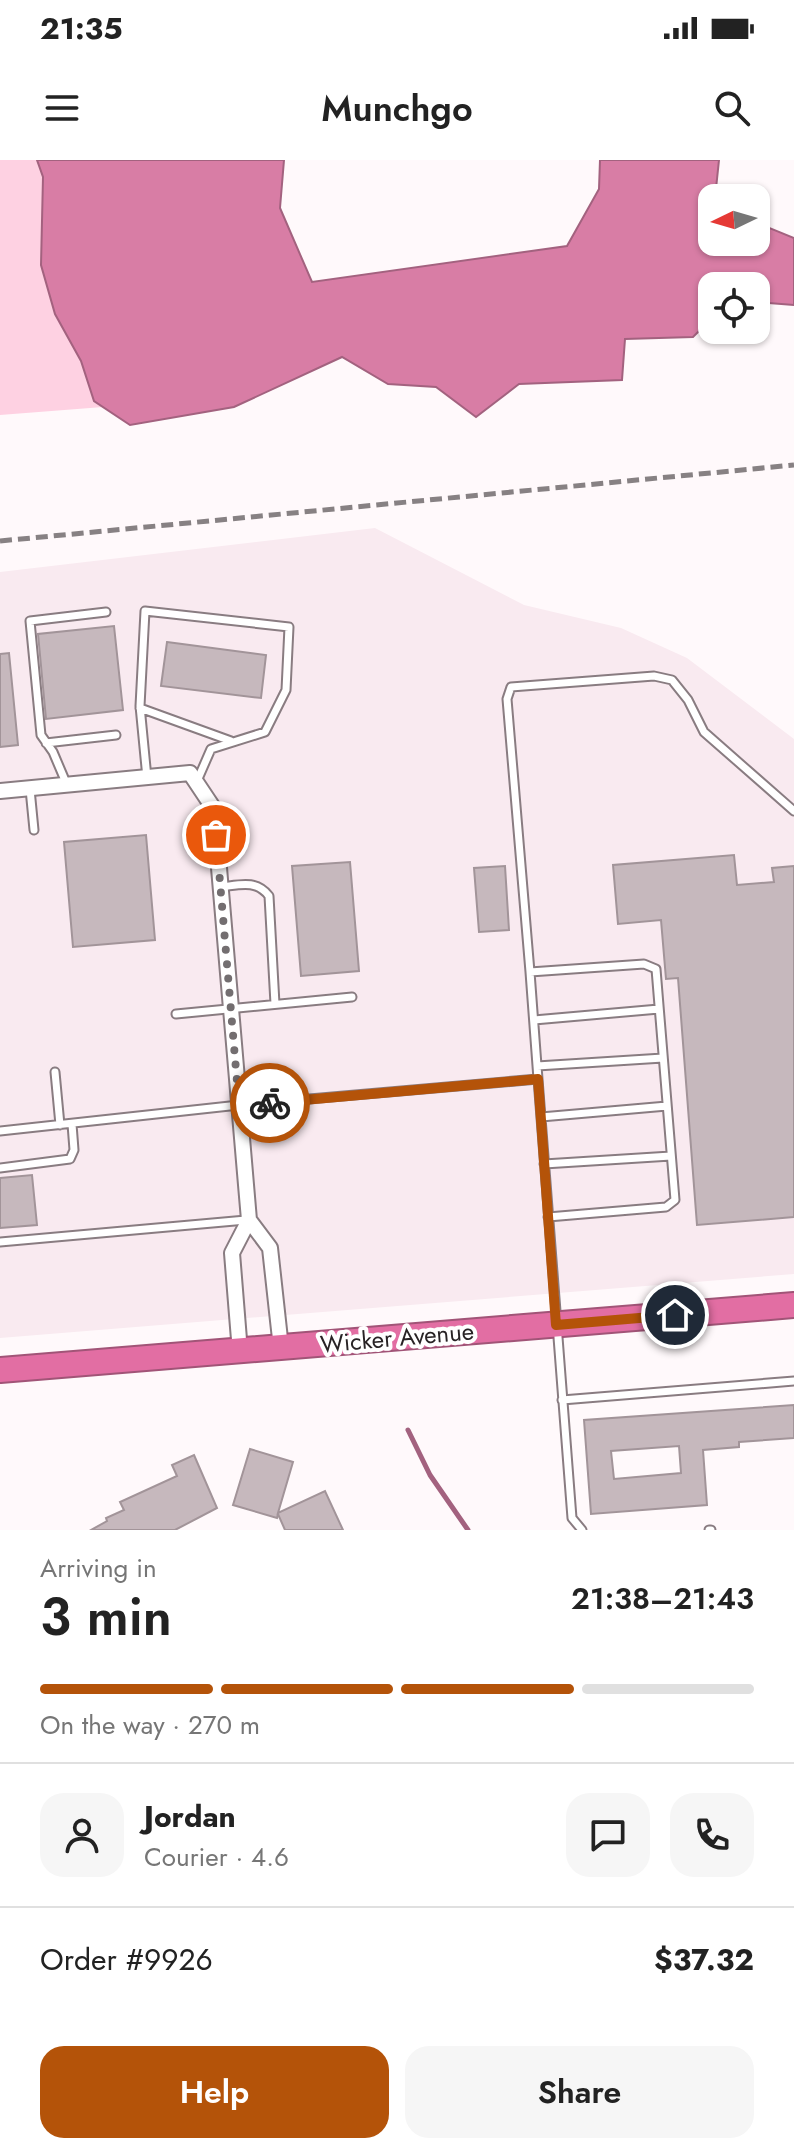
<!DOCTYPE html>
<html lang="en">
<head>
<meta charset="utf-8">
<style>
  :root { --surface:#fff; --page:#f6f6f6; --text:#222; --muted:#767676; --line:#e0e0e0; --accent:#b45309 }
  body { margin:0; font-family:Jost,sans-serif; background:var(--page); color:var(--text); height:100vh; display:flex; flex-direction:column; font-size:30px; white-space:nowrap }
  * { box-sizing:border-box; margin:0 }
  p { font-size:26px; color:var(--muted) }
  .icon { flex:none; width:44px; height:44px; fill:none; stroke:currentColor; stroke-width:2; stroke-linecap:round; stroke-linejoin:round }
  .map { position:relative; height:1370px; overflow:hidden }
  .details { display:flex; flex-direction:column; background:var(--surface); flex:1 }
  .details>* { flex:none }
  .needle { width:52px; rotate:265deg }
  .buttons { position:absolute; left:698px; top:24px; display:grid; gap:16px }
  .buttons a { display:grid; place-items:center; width:72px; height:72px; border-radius:16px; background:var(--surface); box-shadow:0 2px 6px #0004; font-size:40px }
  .pin { position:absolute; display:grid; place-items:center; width:68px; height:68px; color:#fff; margin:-34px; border:4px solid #fff; border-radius:50%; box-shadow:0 2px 8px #0007 }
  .courier { position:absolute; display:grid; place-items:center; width:80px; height:80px; margin:-40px; border:6px solid #b45309; border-radius:50%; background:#fff; color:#222; box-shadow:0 2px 10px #0007 }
  .overview em { font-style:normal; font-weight:600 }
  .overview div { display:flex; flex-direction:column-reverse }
  .overview { display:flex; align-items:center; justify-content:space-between; height:136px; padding:0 40px }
  h1 { font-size:52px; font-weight:600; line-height:60px }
  .bar { display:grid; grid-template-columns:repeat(4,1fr); gap:12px 8px; align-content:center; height:96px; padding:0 40px }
  .bar i { height:10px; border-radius:6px; background:var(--line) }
  .bar .selected { background:var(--accent) }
  .bar p { grid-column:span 4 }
  .line { display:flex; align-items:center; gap:20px; padding:0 40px; border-top:2px solid var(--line) }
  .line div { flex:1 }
  .round { display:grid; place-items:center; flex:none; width:84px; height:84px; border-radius:24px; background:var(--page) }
  .primary-button { display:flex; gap:16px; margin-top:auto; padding:16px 40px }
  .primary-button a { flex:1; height:92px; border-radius:24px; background:var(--accent); color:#fff; font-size:32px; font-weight:600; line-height:92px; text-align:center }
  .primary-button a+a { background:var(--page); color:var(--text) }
  .status { display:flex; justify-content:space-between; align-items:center; height:56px; padding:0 40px; background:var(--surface); direction:ltr }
  .status svg { height:22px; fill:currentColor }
  header { display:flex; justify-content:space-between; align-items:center; height:104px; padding:0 40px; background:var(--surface); font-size:36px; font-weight:600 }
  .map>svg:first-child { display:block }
  .built { fill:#f9eaf0 }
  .green { fill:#fed1e2 }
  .water { fill:#d87da5; stroke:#a3627f; stroke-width:2 }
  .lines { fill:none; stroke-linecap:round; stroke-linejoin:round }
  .stream { stroke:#a3627f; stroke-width:5 }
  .building { fill:#c6b8bd; stroke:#a29499; stroke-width:2; fill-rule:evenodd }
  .lane-casing { stroke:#897c81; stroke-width:11 }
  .street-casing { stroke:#897c81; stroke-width:18 }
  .highway-casing { stroke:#a15477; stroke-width:28 }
  .lane { stroke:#fff; stroke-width:7 }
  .street { stroke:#fff; stroke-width:14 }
  .highway { stroke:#e26ea3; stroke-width:24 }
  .rail { stroke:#878183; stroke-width:5; stroke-dasharray:12 6; stroke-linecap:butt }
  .done { stroke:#736e70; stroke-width:8; stroke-dasharray:0 14.4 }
  .route { stroke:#b45309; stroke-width:10 }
  .labels { text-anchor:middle; stroke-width:8; stroke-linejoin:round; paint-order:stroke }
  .street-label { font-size:24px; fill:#282325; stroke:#fff }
</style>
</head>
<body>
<div class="status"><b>21:35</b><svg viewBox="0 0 49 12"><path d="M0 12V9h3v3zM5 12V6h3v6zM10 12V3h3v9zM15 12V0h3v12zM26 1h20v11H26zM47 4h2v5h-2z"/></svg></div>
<header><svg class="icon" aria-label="menu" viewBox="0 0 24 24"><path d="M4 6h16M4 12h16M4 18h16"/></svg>Munchgo<svg class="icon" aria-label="search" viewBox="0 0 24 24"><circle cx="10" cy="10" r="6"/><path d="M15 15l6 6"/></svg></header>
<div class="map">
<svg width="794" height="1370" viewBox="0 0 794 1370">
  <rect width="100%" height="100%" fill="#fff9fb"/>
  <path class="built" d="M375,368L524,445L621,468L687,498L794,579V1114L0,1178V412Z"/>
  <path class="green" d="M0,0H37L43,17L55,154L81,201L94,241L103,247L0,255Z"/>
  <path class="water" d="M37,0H284L280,48L312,122L567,86L599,29L600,0H719L715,38H712V82H756V65H762L794,78V145L756,142V126H712V158L693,177L625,179L622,220L519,224L476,257L436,227L388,224L342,197L234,247L130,265L94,241L81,201L55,154L41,105L43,17Z"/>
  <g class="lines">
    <path class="stream" d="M408,1270L430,1315L468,1370"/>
  </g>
  <path class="building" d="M114,466L123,550L46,559L38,474Z
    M167,482L266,495L261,538L161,526Z
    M9,493L18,585L0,587V494Z
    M146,675L155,780L73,787L64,682Z
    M734,695L737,725L774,722L772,708L794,706V1057L697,1065L678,818L666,819L661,760L618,764L613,705Z
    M350,702L359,811L301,816L292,706Z
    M505,706L509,770L479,772L474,708Z
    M32,1015L37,1065L0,1068V1018Z
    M794,1245V1278L739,1282V1287L703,1290L707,1345L591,1354L584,1260ZM679,1286L681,1313L614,1319L611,1291Z
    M250,1289L293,1302L278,1353L325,1331L343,1370H285L278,1354L277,1358L233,1345Z
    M194,1295L217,1348L175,1370H91L107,1361L106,1358L124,1350L120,1342L177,1316L172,1305Z"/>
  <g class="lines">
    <g class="lane-casing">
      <path id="lane" d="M140,548L231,581
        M46,583L116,575
        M147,618L140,546L145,451L289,467L286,530L265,572L211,589L197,621
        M67,625L53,592L41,575L30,461L106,452
        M30,629L34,670
        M221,727C239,725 256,719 269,736L275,844
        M530,812L507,539L511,527L654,516L672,520L688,540L704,572L794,651
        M176,854L352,837
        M534,860L659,849
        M537,906L663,898
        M55,912L60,965
        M538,919L530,812L644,804L656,809L675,1040L666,1047L548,1057
        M541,957L667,946
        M0,971L239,945L538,919L572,1358L582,1370
        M544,1004L671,996
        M0,1008L70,999L74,990L72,964
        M0,1082L246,1060
        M562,1240L794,1221
        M709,1370H711"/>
    </g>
    <g class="street-casing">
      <path id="street" d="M0,631L190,613L214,649L249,1060L232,1093L240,1192
        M249,1060L270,1088L281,1188"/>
    </g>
    <g class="highway-casing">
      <path id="highway" d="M0,1210L794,1145"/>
    </g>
    <use href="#lane" class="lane"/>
    <use href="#street" class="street"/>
    <use href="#highway" class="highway"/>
    <path class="rail" d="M0,381L794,305"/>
  </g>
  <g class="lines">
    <path class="done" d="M216,675L239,945L270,943"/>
    <path class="route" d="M270,943L538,919L556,1165L675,1155"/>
  </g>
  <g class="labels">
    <g class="street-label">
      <text transform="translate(397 1178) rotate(-5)" y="8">Wicker Avenue</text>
    </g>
  </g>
</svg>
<div class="buttons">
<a><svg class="needle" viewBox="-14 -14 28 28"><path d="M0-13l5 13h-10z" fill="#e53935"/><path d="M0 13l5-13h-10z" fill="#767676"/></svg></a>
<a><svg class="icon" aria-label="locate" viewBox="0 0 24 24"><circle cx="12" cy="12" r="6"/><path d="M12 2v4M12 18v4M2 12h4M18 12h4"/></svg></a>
</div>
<div class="pin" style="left:216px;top:675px;background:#ea580c"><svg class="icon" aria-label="bag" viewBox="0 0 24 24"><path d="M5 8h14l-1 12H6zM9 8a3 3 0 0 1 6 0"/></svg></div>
<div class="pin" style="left:675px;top:1155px;background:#1f2937"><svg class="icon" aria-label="home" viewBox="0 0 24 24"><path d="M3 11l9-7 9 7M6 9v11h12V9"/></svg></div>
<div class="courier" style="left:270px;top:943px"><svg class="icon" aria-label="bike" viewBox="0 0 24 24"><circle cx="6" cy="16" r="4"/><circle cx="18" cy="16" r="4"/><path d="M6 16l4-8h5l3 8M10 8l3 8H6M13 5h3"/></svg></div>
</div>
<section class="details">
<div class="overview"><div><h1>3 min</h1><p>Arriving in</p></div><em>21:38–21:43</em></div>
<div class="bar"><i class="selected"></i><i class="selected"></i><i class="selected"></i><i></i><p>On the way · 270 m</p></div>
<div class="line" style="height:144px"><a class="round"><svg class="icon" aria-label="person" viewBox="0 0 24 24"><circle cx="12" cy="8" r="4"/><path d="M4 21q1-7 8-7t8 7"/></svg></a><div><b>Jordan</b><p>Courier · 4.6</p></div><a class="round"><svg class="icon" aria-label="chat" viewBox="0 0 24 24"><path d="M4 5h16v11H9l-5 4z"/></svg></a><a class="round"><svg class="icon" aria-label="phone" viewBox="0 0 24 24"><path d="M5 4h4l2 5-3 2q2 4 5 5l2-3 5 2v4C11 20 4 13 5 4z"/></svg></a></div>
<div class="line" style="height:104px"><div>Order #9926</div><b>$37.32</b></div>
<div class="primary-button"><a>Help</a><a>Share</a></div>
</section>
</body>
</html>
